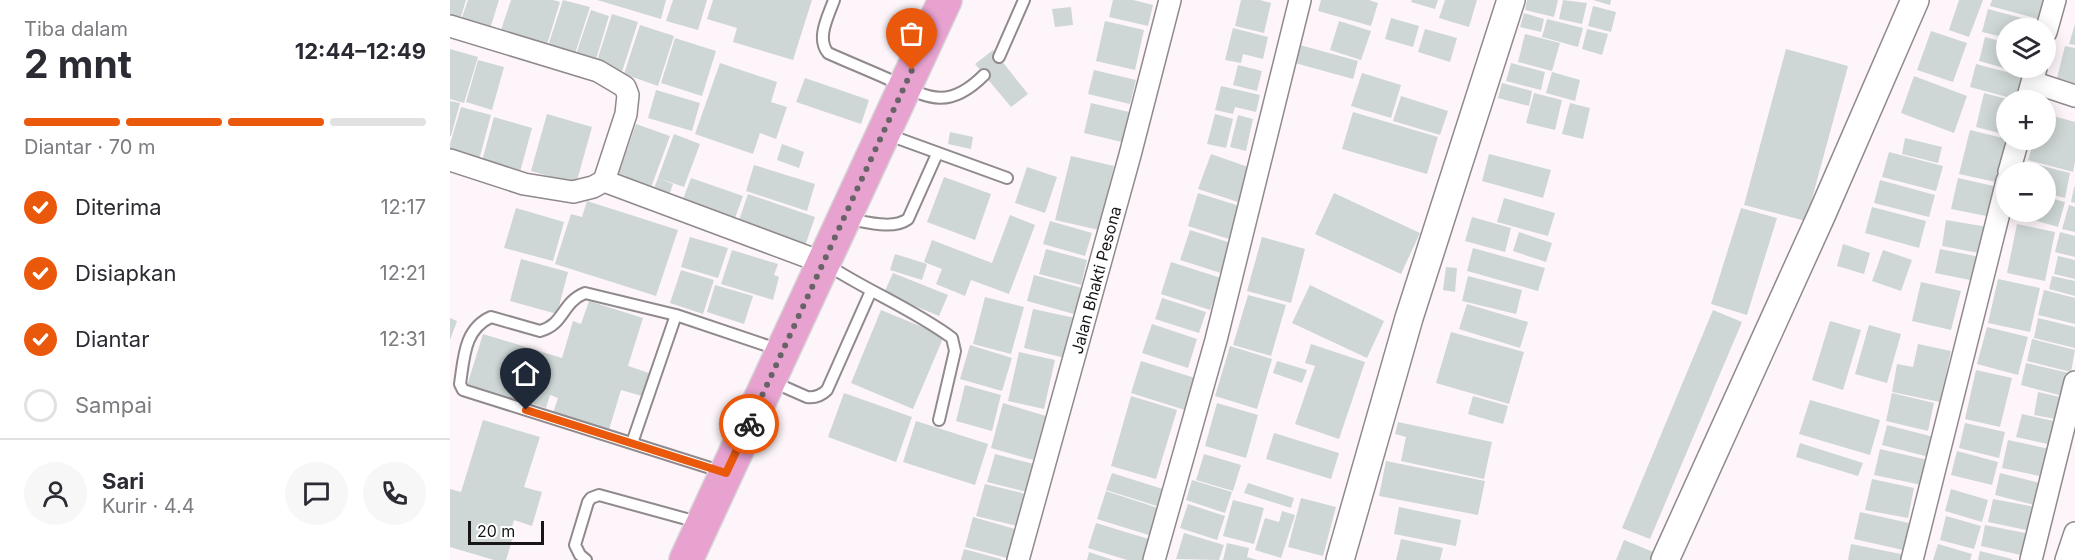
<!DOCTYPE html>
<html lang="id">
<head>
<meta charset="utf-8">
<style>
  :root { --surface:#fff; --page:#f7f7f7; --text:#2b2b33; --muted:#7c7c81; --line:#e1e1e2; --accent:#ea580c }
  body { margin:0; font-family:Inter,sans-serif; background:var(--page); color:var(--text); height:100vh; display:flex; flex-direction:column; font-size:22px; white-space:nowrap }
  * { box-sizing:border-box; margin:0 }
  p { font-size:20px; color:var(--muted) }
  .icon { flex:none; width:33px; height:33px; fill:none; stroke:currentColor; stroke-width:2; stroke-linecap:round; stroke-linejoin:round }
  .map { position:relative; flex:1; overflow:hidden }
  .panel { display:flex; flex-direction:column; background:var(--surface); width:450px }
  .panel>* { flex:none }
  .tools { position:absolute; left:1546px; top:18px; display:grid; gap:12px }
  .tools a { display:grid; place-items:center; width:60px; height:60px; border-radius:50%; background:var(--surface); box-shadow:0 3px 15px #0003; font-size:30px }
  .scale { position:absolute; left:18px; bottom:15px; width:76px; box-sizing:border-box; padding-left:6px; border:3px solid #171516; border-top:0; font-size:16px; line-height:21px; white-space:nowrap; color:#171516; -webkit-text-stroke:4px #fff; paint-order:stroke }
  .pin { position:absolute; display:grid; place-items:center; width:51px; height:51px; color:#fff; margin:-62px -26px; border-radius:50% 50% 50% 0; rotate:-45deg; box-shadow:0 0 6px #0007 }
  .pin .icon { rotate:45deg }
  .courier { position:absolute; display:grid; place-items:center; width:60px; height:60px; margin:-30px; border:4px solid #ea580c; border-radius:50%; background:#fff; color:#222; box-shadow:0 2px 8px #0007 }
  .head em { font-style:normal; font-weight:700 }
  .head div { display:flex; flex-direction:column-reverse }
  .head { display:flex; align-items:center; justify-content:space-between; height:102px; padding:0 24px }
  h1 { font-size:39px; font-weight:700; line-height:45px }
  .bar { display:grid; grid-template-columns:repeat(4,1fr); gap:9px 6px; align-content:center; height:72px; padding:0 24px }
  .bar i { height:8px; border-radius:4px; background:var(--line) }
  .bar .current { background:var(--accent) }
  .bar p { grid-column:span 4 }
  .line { display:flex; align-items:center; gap:15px; padding:0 24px; border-top:2px solid var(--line) }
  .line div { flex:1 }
  .round { display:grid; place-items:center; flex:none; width:63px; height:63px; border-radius:32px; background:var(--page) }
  ol { padding:0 24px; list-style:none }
  li { display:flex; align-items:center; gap:18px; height:66px }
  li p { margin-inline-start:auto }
  li .icon { padding:6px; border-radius:50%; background:var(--accent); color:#fff; stroke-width:4 }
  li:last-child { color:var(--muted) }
  li i { width:33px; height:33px; border:3px solid var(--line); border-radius:50% }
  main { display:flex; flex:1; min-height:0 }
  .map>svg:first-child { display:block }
  .building { fill:#ced7d5 }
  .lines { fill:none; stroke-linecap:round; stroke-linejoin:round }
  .service-casing { stroke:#90898d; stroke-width:14 }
  .minor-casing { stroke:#90898d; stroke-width:24 }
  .tertiary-casing { stroke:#90898d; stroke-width:30 }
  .trunk-casing { stroke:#d5d5d5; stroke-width:36 }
  .service { stroke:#fff; stroke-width:10 }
  .minor { stroke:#fff; stroke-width:21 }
  .tertiary { stroke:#fff; stroke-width:27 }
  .trunk { stroke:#e7a2d0; stroke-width:33 }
  .done { stroke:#686366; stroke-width:6; stroke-dasharray:0 10.8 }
  .route { stroke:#ea580c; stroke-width:8 }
  .labels { text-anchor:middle; stroke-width:4.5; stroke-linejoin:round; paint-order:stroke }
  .street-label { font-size:16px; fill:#171516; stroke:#fff }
</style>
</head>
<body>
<main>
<section class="panel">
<div class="head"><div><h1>2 mnt</h1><p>Tiba dalam</p></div><em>12:44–12:49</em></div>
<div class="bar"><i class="current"></i><i class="current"></i><i class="current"></i><i></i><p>Diantar · 70 m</p></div>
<ol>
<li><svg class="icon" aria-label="check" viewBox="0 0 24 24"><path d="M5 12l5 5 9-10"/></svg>Diterima<p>12:17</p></li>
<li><svg class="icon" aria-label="check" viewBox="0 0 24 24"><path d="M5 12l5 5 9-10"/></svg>Disiapkan<p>12:21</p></li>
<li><svg class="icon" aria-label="check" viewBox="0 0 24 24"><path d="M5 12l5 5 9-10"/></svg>Diantar<p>12:31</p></li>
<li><i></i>Sampai</li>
</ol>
<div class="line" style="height:108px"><a class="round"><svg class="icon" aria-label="person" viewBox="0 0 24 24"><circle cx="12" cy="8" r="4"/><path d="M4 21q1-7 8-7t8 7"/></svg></a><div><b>Sari</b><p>Kurir · 4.4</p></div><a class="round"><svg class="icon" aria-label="chat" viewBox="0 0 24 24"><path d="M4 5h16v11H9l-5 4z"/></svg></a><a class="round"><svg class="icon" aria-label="phone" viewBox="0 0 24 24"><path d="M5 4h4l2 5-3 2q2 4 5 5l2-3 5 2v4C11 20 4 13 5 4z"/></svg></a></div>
</section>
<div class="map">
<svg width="1625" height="560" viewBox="0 0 1625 560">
  <rect width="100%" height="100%" fill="#fdf5fa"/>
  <path class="building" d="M0,0H16L9,23L0,20Z
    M18,0H49L40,29L11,20Z
    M61,0H103L110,2L95,51L49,36Z
    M113,0L140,7L123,60L96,52Z
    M147,0H216L211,19Z
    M223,0H257L248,30L216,21Z
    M263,0H362L343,60L283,42L287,28L257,19Z
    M663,0H683L703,5L698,26L659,17Z
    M791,0H810L821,3L814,33L785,26Z
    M871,0H919L928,3L921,26L868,11Z
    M962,0H988L985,9L961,2Z
    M995,0H1027L1019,27L989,18Z
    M1077,0H1108L1104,17L1075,10Z
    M1113,0L1137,3L1132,24L1109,19Z
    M1143,0H1161L1160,5Z
    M1509,0H1533L1519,37L1499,30Z
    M1542,0H1594L1589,19L1540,6Z
    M1143,6L1166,12L1161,32L1138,26Z
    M621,7L623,25L605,27L602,9Z
    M1538,9L1587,22L1586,28H1557V38L1532,32Z
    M141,10L159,16L144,66L124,60Z
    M1074,13L1094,19L1091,32L1070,27Z
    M162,14L188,22L171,75L145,67Z
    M941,18L969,26L963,47L935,39Z
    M1097,19L1133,28L1128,47L1092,37Z
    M655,21L694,30L685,70L646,61Z
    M889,21L921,31L911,60L880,50Z
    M1625,24V45L1619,44Z
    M190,25L224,36L208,86L174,74Z
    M783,28L818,37L813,59L793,54L791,63L775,60Z
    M975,29L1007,38L1000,62L968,52Z
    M1137,29L1158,34L1152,55L1132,49Z
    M1481,31L1517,43L1503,82L1467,70Z
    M1075,34L1110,43L1102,71L1068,62Z
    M1535,37L1557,43V68H1574L1572,73L1529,61Z
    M225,38L266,51L252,96L211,83Z
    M850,45L908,61L903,79L845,63Z
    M1615,46L1625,48V91L1605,86Z
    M0,49L28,57L14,103L0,99Z
    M1336,49L1398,66L1356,221L1294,205Z
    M543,50L578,94L561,107L525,64Z
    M28,60L54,67L42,110L16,102Z
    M270,63L327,82L321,102L337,107L326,139L310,133L303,154L245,134Z
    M1061,63L1095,72L1091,90L1056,81Z
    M1526,64L1575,77L1568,100L1520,87Z
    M788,65L812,71L807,91L783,85Z
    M644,70L686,80L680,104L638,94Z
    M1102,72L1130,80L1125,101L1096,93Z
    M912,73L951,85L941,118L901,106Z
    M1464,76L1517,96L1504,133L1451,113Z
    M355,78L419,100L411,124L346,102Z
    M1052,83L1082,91L1079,106L1048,98Z
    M771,86L810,95L806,112L785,107L783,114L765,110Z
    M206,90L250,103L242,131L198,118Z
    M1084,93L1112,100L1105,130L1076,123Z
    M1534,93L1557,99V135L1526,127Z
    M951,96L998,111L990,135L943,121Z
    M0,101L10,103L1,136H0Z
    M641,103L679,112L672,142L634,133Z
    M1120,103L1140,108L1133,139L1112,134Z
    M11,107L41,115L29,160L0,152V144Z
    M903,112L988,137L977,174L892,149Z
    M97,114L142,127L126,184L81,171Z
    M765,114L783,119L776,148L757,144Z
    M1596,114L1625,122V162L1623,172L1578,160L1584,140H1596Z
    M788,115L803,119L796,151L780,147Z
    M44,117L82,128L70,172L32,161Z
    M186,124L220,136L199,193L166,181Z
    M1520,130L1561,140L1550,183L1509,174Z
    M500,132L523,137L521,149L498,144Z
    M224,134L250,144L234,187L208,178Z
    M1455,138L1492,147L1488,163L1452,154Z
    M332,144L354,152L349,168L327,160Z
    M1439,152L1493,166L1486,191L1432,177Z
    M761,154L801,168L788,202L748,189Z
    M1039,154L1101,170L1093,198L1032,181Z
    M621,156L664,166L649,230L605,220Z
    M304,165L365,184L357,211L296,191Z
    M1589,165L1620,173L1615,198L1596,193V172H1587Z
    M577,167L607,177L595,213L565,203Z
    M494,177L541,194L525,240L477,222Z
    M208,178L223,184L217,201L201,196Z
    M241,178L293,196L285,218L233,199Z
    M1508,178L1548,187L1541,217L1501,209Z
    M1430,180L1485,195L1479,217L1424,203Z
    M1624,187H1625V203L1621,202Z
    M748,193L796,208L785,241L738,226Z
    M884,193L970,233L951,274L865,234Z
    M298,194L365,217L355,246L288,223Z
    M1596,197L1615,202L1608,227L1573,217L1575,212H1596Z
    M1054,198L1105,213L1098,236L1047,222Z
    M137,201L228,230L206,296L105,264L121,214L132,217Z
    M1619,205L1625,207V232L1612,229Z
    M1422,207L1476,221L1469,248L1415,233Z
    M66,208L114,222L103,261L54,248Z
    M1291,208L1327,218L1297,315L1261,304Z
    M560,215L585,225L559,294L521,280L515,296L486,284L492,269L474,262L482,240L542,263Z
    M1022,217L1061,228L1055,252L1015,241Z
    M1496,220L1538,227L1534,254L1492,246Z
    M600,221L642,233L635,256L593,244Z
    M1567,224L1605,232L1595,281L1557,273Z
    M740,230L784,244L774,274L730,260Z
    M1069,232L1102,243L1096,262L1063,251Z
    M1610,232L1625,236V257L1605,252Z
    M240,237L278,248L268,278L231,267Z
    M812,237L855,249L841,303L797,291Z
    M1393,244L1420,253L1414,274L1387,266Z
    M1023,248L1095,268L1088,291L1017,271Z
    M596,249L637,260L631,285L589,274Z
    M1490,249L1530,257L1525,281L1485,273Z
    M282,250L328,264L324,275L329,277L323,300L271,284Z
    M1433,250L1462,260L1451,291L1422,281Z
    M445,254L477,264L472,280L440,270Z
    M1608,256L1625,260V279L1604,274Z
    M71,259L118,272L107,314L60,301Z
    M721,262L771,278L760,310L711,294Z
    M996,267L1007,268L1005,292L993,290Z
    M231,270L264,280L253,314L220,303Z
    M443,273L498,295L489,316L434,293Z
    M584,275L632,288L624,314L577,301Z
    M1018,276L1072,290L1066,314L1012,301Z
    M1602,276L1625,281V296L1599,289Z
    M1548,279L1590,288L1580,332L1538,323Z
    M1471,282L1511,291L1501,330L1462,321Z
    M265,285L303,296L294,324L257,312Z
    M860,285L934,321L917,358L842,323Z
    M1594,290L1625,298V324L1588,315Z
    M798,295L836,305L821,356L783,345Z
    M535,297L574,307L561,354L523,344Z
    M712,298L756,312L749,333L705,319Z
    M139,301L193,318L178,366L199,373L192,396L171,390L158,433L102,416L108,398L100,395L96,408L80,403L78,408L16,389L33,334L112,358L123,321L131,324Z
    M1017,304L1078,322L1070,348L1009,329Z
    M583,309L625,318L615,358L574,348Z
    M431,310L494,336L463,409L401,383Z
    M1263,310L1292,322L1200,539L1172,528Z
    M0,318L7,321L0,340Z
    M1588,318L1625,327V348L1584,338Z
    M1380,321L1411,330L1393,390L1362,380Z
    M702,324L747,339L738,368L692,353Z
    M1419,325L1451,334L1437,383L1405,374Z
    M1537,327L1578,337L1568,375L1527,364Z
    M1001,332L1074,352L1059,404L986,383Z
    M1582,339L1625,350L1621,372L1577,361Z
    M861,344L915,362L889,439L845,424L865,366L855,363Z
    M1468,344L1501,351L1490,402L1442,392L1447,364L1463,367Z
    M520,345L562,358L552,391L510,379Z
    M780,346L822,359L807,409L765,396Z
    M569,352L605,360L594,409L558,401Z
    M691,361L745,378L735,410L681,393Z
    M827,361L857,370L852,383L823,373Z
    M1576,363L1619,373L1613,396L1571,385Z
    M1526,370L1562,378L1550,427L1515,419Z
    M515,385L551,395L542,431L506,421Z
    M1588,392L1610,397L1606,419L1584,415Z
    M394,393L462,417L446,462L378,437Z
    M1442,393L1484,403L1478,431L1436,421Z
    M681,396L727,410L706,479L661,466Z
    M1023,396L1058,406L1053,424L1018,414Z
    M1360,400L1430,420L1420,455L1349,434Z
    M553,403L596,416L583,460L541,448Z
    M767,403L808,415L796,458L755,446Z
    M1572,414L1608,422L1602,445L1566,437Z
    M33,420L90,437L74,487L92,492L82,526L64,520L61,530L65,531L56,560H44L0,547V489L11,492Z
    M466,421L538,444L525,485L453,462Z
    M948,422L1042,442L1034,479L951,461L956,437L945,434Z
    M1515,423L1555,432L1549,458L1509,448Z
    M1437,425L1484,437L1479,457L1432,445Z
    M824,433L889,453L881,479L816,459Z
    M1558,440L1600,449L1594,477L1552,468Z
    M1350,443L1413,463L1408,476L1346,457Z
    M1430,449L1478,460L1472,485L1424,475Z
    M1507,451L1548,462L1542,485L1501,475Z
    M545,454L584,464L577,492L537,482Z
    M754,454L791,465L783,491L746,480Z
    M936,461L1035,481L1028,515L929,496Z
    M662,473L716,490L710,507L656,490Z
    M1550,473L1594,484L1588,506L1545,495Z
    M1422,479L1464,488L1458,518L1415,510Z
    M742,480L782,492L775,513L736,500Z
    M798,483L844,498L841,508L794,493Z
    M535,484L576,494L567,526L526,516Z
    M1501,489L1538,500L1532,522L1495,511Z
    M656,491L711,509L702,536L647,519Z
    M851,498L886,507L873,556L838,547Z
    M1543,499L1586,507L1581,531L1538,522Z
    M783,500L814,508L804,544L773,536Z
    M738,504L775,516L767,540L730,528Z
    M949,507L1011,520L1006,546L944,534Z
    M832,511L845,515L831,558L805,550L815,518L829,522Z
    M1410,512L1459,523L1453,550L1404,539Z
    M1496,516L1531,526L1524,549L1490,540Z
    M523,517L565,529L557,558L515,547Z
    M646,523L705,541L699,560H677L638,548Z
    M1535,525L1580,534L1575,556L1531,546Z
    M734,533L774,545L769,560L726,559Z
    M951,539L993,548L990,560H946Z
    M1174,540L1206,553L1203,560H1166Z
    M777,543L799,548L797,557L807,560H773Z
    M1401,544L1456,555L1455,560H1398Z
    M1488,544L1522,554L1520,560H1483Z
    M514,549L551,559V560H511Z
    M1530,551L1562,559V560H1528Z
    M639,552L663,560H637Z"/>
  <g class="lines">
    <g class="service-casing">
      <path id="service" d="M384,0C378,17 366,38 378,53C398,62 418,70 438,79C478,98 498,111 534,75
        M549,57L574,0
        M436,134L557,178
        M399,219C417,222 443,230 458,219L487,154
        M376,264C417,291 463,309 502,338L505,351L489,420
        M323,382L357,397C365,398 371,396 377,390L421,291
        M182,443L226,315
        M273,472L13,390L10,384C14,358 14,329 41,317L90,331C115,324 111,303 135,293L226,315L330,350
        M136,560L130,555L125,545L138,502L141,498L149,495L251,523"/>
    </g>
    <g class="minor-casing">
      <path id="minor" d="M0,26L148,71L175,87L178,95L176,114L154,181L374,263
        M1596,32L1605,0
        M1582,82L1625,96
        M1577,100L1586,68
        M0,160L74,184L123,192L143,187L154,181
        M1559,172L1568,140
        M568,560L680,155L720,0
        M704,560L766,340L850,0
        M1462,560L1557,181
        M1581,560L1625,382
        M1616,560L1625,533"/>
    </g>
    <g class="tertiary-casing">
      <path id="tertiary" d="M890,560L959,318L1061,0
        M1215,560L1372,214L1465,0"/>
    </g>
    <g class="trunk-casing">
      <path id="trunk" d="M236,560L495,0"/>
    </g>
    <use href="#service" class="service"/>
    <use href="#minor" class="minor"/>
    <use href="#tertiary" class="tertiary"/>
    <use href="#trunk" class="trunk"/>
  </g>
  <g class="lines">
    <path class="done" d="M299,424L462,70"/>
    <path class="route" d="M76,410L276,473L299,424"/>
  </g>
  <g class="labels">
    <g class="street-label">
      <text transform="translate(646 280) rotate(-75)" y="6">Jalan Bhakti Pesona</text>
    </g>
  </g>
</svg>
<div class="tools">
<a><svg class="icon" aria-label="layers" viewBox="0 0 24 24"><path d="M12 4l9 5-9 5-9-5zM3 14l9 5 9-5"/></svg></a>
<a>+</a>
<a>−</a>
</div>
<div class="scale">20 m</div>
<div class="pin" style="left:462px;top:70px;background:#ea580c"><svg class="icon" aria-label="bag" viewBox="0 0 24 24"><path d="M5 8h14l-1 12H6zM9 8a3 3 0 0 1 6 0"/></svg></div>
<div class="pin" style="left:76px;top:410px;background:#1f2937"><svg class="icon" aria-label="home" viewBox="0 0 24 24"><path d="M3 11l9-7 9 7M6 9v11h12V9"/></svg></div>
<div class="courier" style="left:299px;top:424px"><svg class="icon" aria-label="bike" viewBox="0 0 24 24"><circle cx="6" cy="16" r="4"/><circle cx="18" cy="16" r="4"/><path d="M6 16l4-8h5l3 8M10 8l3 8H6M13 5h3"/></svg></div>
</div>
</main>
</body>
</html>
